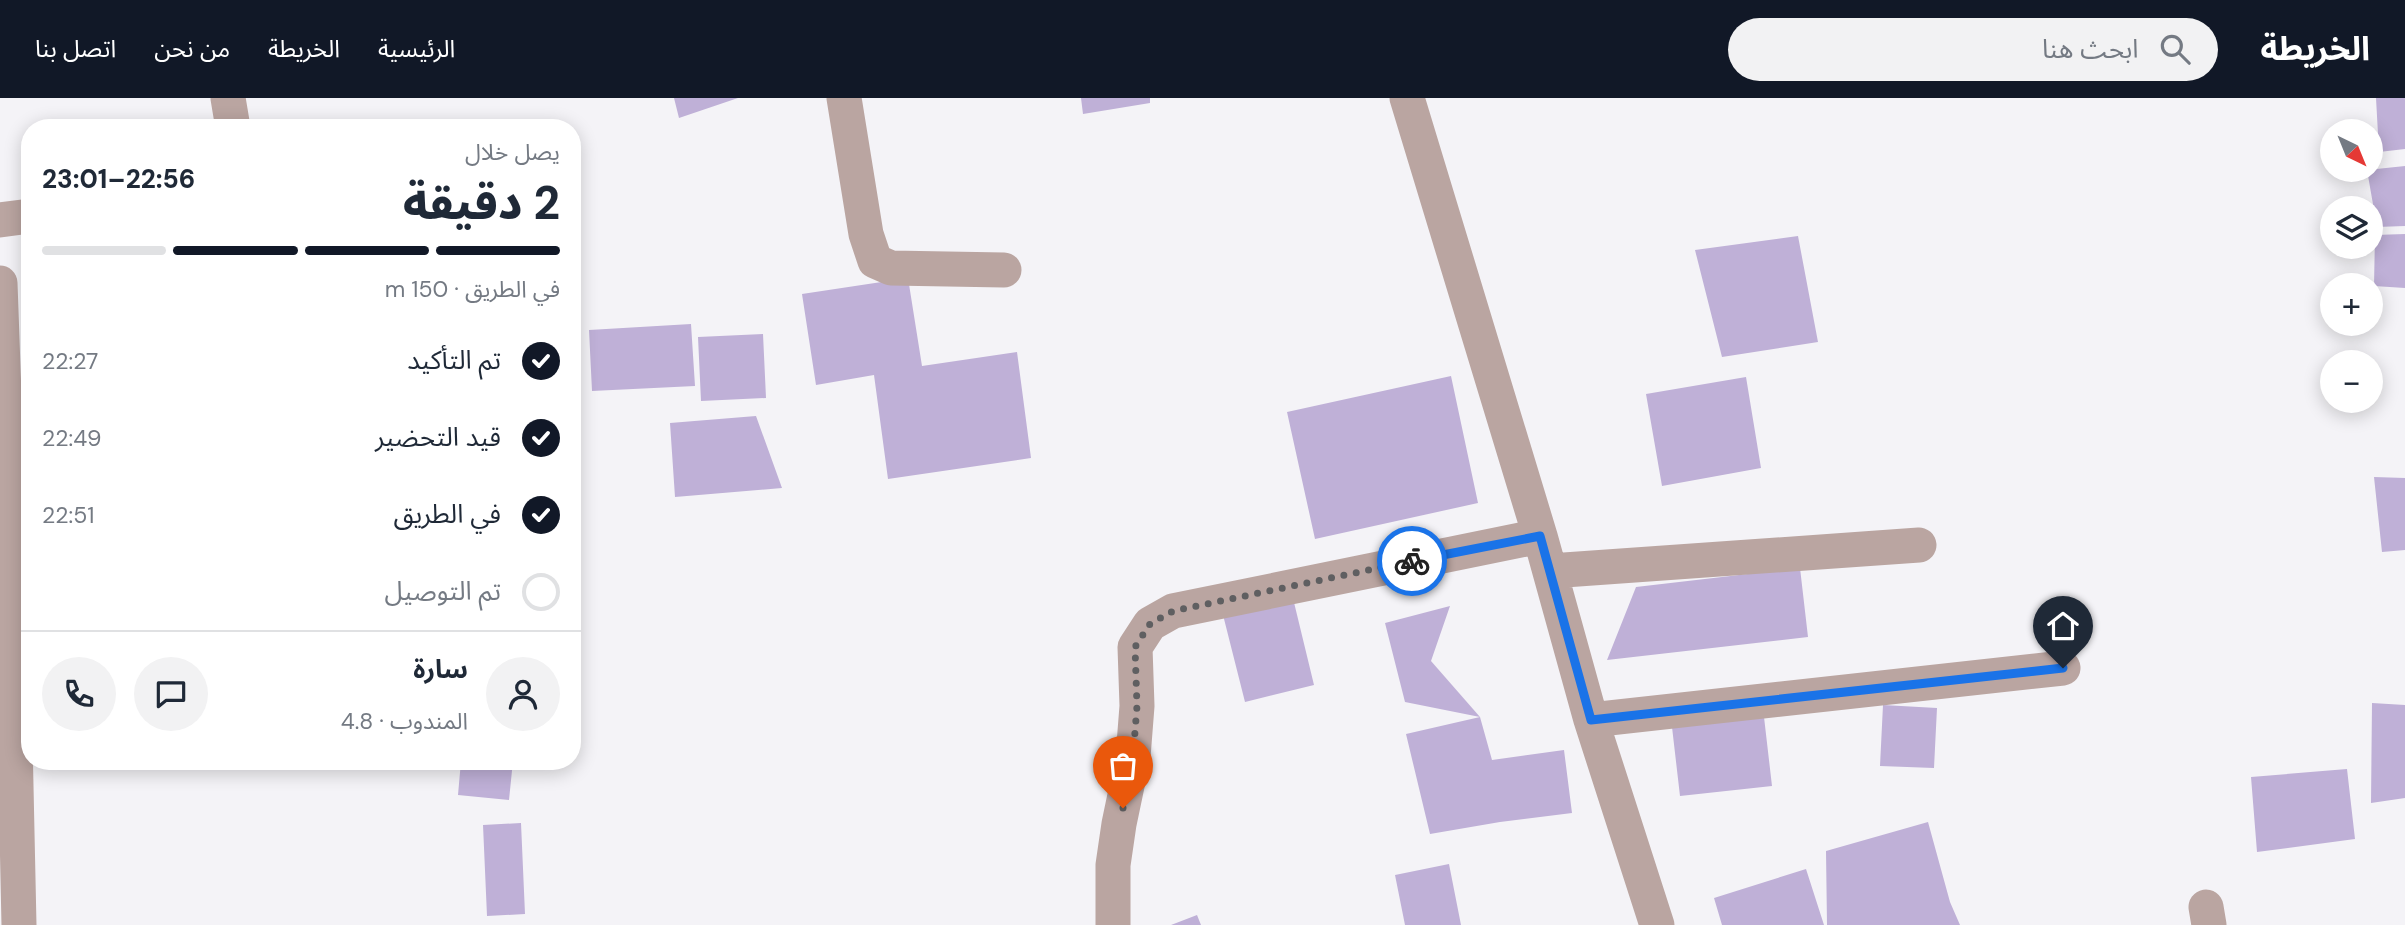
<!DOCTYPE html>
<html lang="ar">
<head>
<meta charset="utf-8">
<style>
  :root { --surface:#fff; --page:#f2f2f3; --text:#1f2937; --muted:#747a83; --line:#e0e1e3; --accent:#111827 }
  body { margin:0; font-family:"DM Sans","Noto Sans Arabic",sans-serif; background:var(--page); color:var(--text); direction:rtl; height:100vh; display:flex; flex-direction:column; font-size:26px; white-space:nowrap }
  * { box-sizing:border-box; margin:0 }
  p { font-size:23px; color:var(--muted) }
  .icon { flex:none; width:38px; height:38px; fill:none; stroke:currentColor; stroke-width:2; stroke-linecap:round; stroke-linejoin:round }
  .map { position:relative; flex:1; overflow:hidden; direction:ltr }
  .sheet { position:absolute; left:21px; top:21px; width:560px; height:651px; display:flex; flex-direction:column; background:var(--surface); border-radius:28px; box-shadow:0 4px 18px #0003; direction:rtl }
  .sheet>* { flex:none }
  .needle { width:46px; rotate:137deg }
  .tools { position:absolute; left:2320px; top:21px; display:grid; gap:14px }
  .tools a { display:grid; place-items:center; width:63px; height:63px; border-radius:50%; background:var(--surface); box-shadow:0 4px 18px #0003; font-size:35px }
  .pin { position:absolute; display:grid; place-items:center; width:60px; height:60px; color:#fff; margin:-72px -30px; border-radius:50% 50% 50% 0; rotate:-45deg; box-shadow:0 0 7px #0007 }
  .pin .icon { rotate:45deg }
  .courier { position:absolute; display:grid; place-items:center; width:70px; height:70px; margin:-35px; border:5px solid #1a73e8; border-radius:50%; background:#fff; color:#222; box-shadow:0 2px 9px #0007 }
  .headline em { font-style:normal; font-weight:800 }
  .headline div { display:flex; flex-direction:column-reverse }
  .headline { display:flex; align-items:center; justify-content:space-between; height:119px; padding:0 21px }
  h1 { font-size:46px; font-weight:800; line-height:52px }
  .bar { display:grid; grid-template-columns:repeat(4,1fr); gap:10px 7px; align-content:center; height:84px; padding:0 21px }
  .bar i { height:9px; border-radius:5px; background:var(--line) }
  .bar .current { background:var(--accent) }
  .bar p { grid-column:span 4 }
  .line { display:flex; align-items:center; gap:18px; padding:0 21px; border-top:2px solid var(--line) }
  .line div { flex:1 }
  .round { display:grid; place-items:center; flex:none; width:74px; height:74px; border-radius:37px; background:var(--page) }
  ol { padding:0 21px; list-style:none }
  li { display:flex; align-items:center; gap:21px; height:77px }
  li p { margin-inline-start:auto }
  li .icon { padding:7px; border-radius:50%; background:var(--accent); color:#fff; stroke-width:4 }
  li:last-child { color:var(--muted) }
  li i { width:38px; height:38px; border:4px solid var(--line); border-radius:50% }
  header { display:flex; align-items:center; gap:42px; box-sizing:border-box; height:98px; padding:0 35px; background:var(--accent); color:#fff }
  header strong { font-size:33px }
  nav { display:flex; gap:38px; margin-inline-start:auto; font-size:24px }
  .search { width:490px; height:63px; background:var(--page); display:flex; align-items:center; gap:18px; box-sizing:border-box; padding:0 24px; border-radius:38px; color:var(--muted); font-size:26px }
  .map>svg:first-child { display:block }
  .building { fill:#bfb0d7 }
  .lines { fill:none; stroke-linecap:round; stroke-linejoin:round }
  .minor { stroke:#baa5a1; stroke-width:35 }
  .done { stroke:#5f5f61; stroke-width:7; stroke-dasharray:0 12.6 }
  .route { stroke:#1a73e8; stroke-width:9 }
</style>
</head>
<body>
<header>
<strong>الخريطة</strong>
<div class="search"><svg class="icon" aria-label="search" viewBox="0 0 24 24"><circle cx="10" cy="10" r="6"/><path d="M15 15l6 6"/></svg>ابحث هنا</div>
<nav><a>الرئيسية</a><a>الخريطة</a><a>من نحن</a><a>اتصل بنا</a></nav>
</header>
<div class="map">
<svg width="2405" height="827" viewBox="0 0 2405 827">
  <rect width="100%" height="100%" fill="#f4f3f7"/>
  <path class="building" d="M674,0H738L679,20Z
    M1081,0H1150V5L1083,16Z
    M2376,0H2405V51L2379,54Z
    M388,25V30H332V27Z
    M2405,68V128L2377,129L2367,72Z
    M2405,136V190L2374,188L2375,137Z
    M1798,138L1818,244L1722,259L1695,152Z
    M908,180L922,268L1017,254L1031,360L888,381L874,277L816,287L802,196Z
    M691,226L695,288L592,293L589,232Z
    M763,236L766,300L701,303L698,239Z
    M1451,278L1478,405L1315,441L1287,314Z
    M1746,279L1761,370L1662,388L1646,296Z
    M756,318L782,390L675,399L670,325Z
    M2374,379L2405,380V452L2382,454Z
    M1800,470L1808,539L1607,562L1636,489Z
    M1291,492L1314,587L1245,604L1221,509Z
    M1450,508L1431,563L1480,619L1405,604L1385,525Z
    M2372,605L2405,607V700L2371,705Z
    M1883,607L1937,610L1934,670L1880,668Z
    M1480,619L1492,662L1564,652L1572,715L1500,724L1430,736L1406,636Z
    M1764,619L1772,688L1680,698L1672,629Z
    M461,663H513L509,702L458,697Z
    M2347,671L2355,741L2257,754L2251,679Z
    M1928,724L1950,804L1960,827H1827L1826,753Z
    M521,725L525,816L487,818L483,727Z
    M1449,766L1461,827H1405L1395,777Z
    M1806,771L1824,827H1722L1714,800Z
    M1197,817L1201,827H1171Z"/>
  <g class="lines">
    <path class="minor" d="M228,0L233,30
      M844,0L866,136L875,163L891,170L1004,172
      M1407,0L1540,438L1591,622L1657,827
      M0,122L30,118
      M0,185L13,549L19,827
      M1550,473L1919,447
      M1591,622L2063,570
      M2206,809L2209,827
      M1113,827V767L1119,726L1133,659L1137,608L1135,549L1150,526L1173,513L1540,438"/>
  </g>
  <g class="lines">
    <path class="done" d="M1123,710L1133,659L1137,608L1135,549L1150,526L1173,513L1412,463"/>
    <path class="route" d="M1412,463L1540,438L1591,622L2063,570"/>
  </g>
</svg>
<div class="tools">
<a><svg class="needle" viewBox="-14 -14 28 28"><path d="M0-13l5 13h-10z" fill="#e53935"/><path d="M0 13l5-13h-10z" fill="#747a83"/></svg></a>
<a><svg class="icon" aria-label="layers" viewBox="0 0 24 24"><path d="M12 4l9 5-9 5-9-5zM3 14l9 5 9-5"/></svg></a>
<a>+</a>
<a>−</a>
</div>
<div class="pin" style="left:1123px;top:710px;background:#ea580c"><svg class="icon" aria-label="bag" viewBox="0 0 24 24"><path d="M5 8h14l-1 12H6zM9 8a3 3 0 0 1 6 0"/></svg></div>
<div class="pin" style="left:2063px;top:570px;background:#1f2937"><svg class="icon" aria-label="home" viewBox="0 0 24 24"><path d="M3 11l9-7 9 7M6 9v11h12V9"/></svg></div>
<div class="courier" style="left:1412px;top:463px"><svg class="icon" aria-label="bike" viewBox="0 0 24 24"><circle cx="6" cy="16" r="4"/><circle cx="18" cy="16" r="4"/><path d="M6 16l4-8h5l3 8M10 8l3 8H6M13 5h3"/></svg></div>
<section class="sheet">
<div class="headline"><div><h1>2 دقيقة</h1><p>يصل خلال</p></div><em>22:56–23:01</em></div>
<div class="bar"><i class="current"></i><i class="current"></i><i class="current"></i><i></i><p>في الطريق · 150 m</p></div>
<ol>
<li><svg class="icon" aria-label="check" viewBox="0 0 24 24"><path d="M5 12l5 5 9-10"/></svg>تم التأكيد<p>22:27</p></li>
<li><svg class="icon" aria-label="check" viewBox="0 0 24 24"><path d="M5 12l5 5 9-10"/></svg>قيد التحضير<p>22:49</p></li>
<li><svg class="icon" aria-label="check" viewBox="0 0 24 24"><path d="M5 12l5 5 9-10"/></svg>في الطريق<p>22:51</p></li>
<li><i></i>تم التوصيل</li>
</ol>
<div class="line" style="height:126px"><a class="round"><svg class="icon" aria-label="person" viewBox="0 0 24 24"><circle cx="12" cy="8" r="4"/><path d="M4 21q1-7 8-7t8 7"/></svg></a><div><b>سارة</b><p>المندوب · 4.8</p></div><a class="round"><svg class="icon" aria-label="chat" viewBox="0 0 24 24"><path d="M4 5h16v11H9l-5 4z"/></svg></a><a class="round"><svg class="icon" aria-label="phone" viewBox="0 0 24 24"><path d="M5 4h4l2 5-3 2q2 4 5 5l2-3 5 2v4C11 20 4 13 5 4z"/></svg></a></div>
</section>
</div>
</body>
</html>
